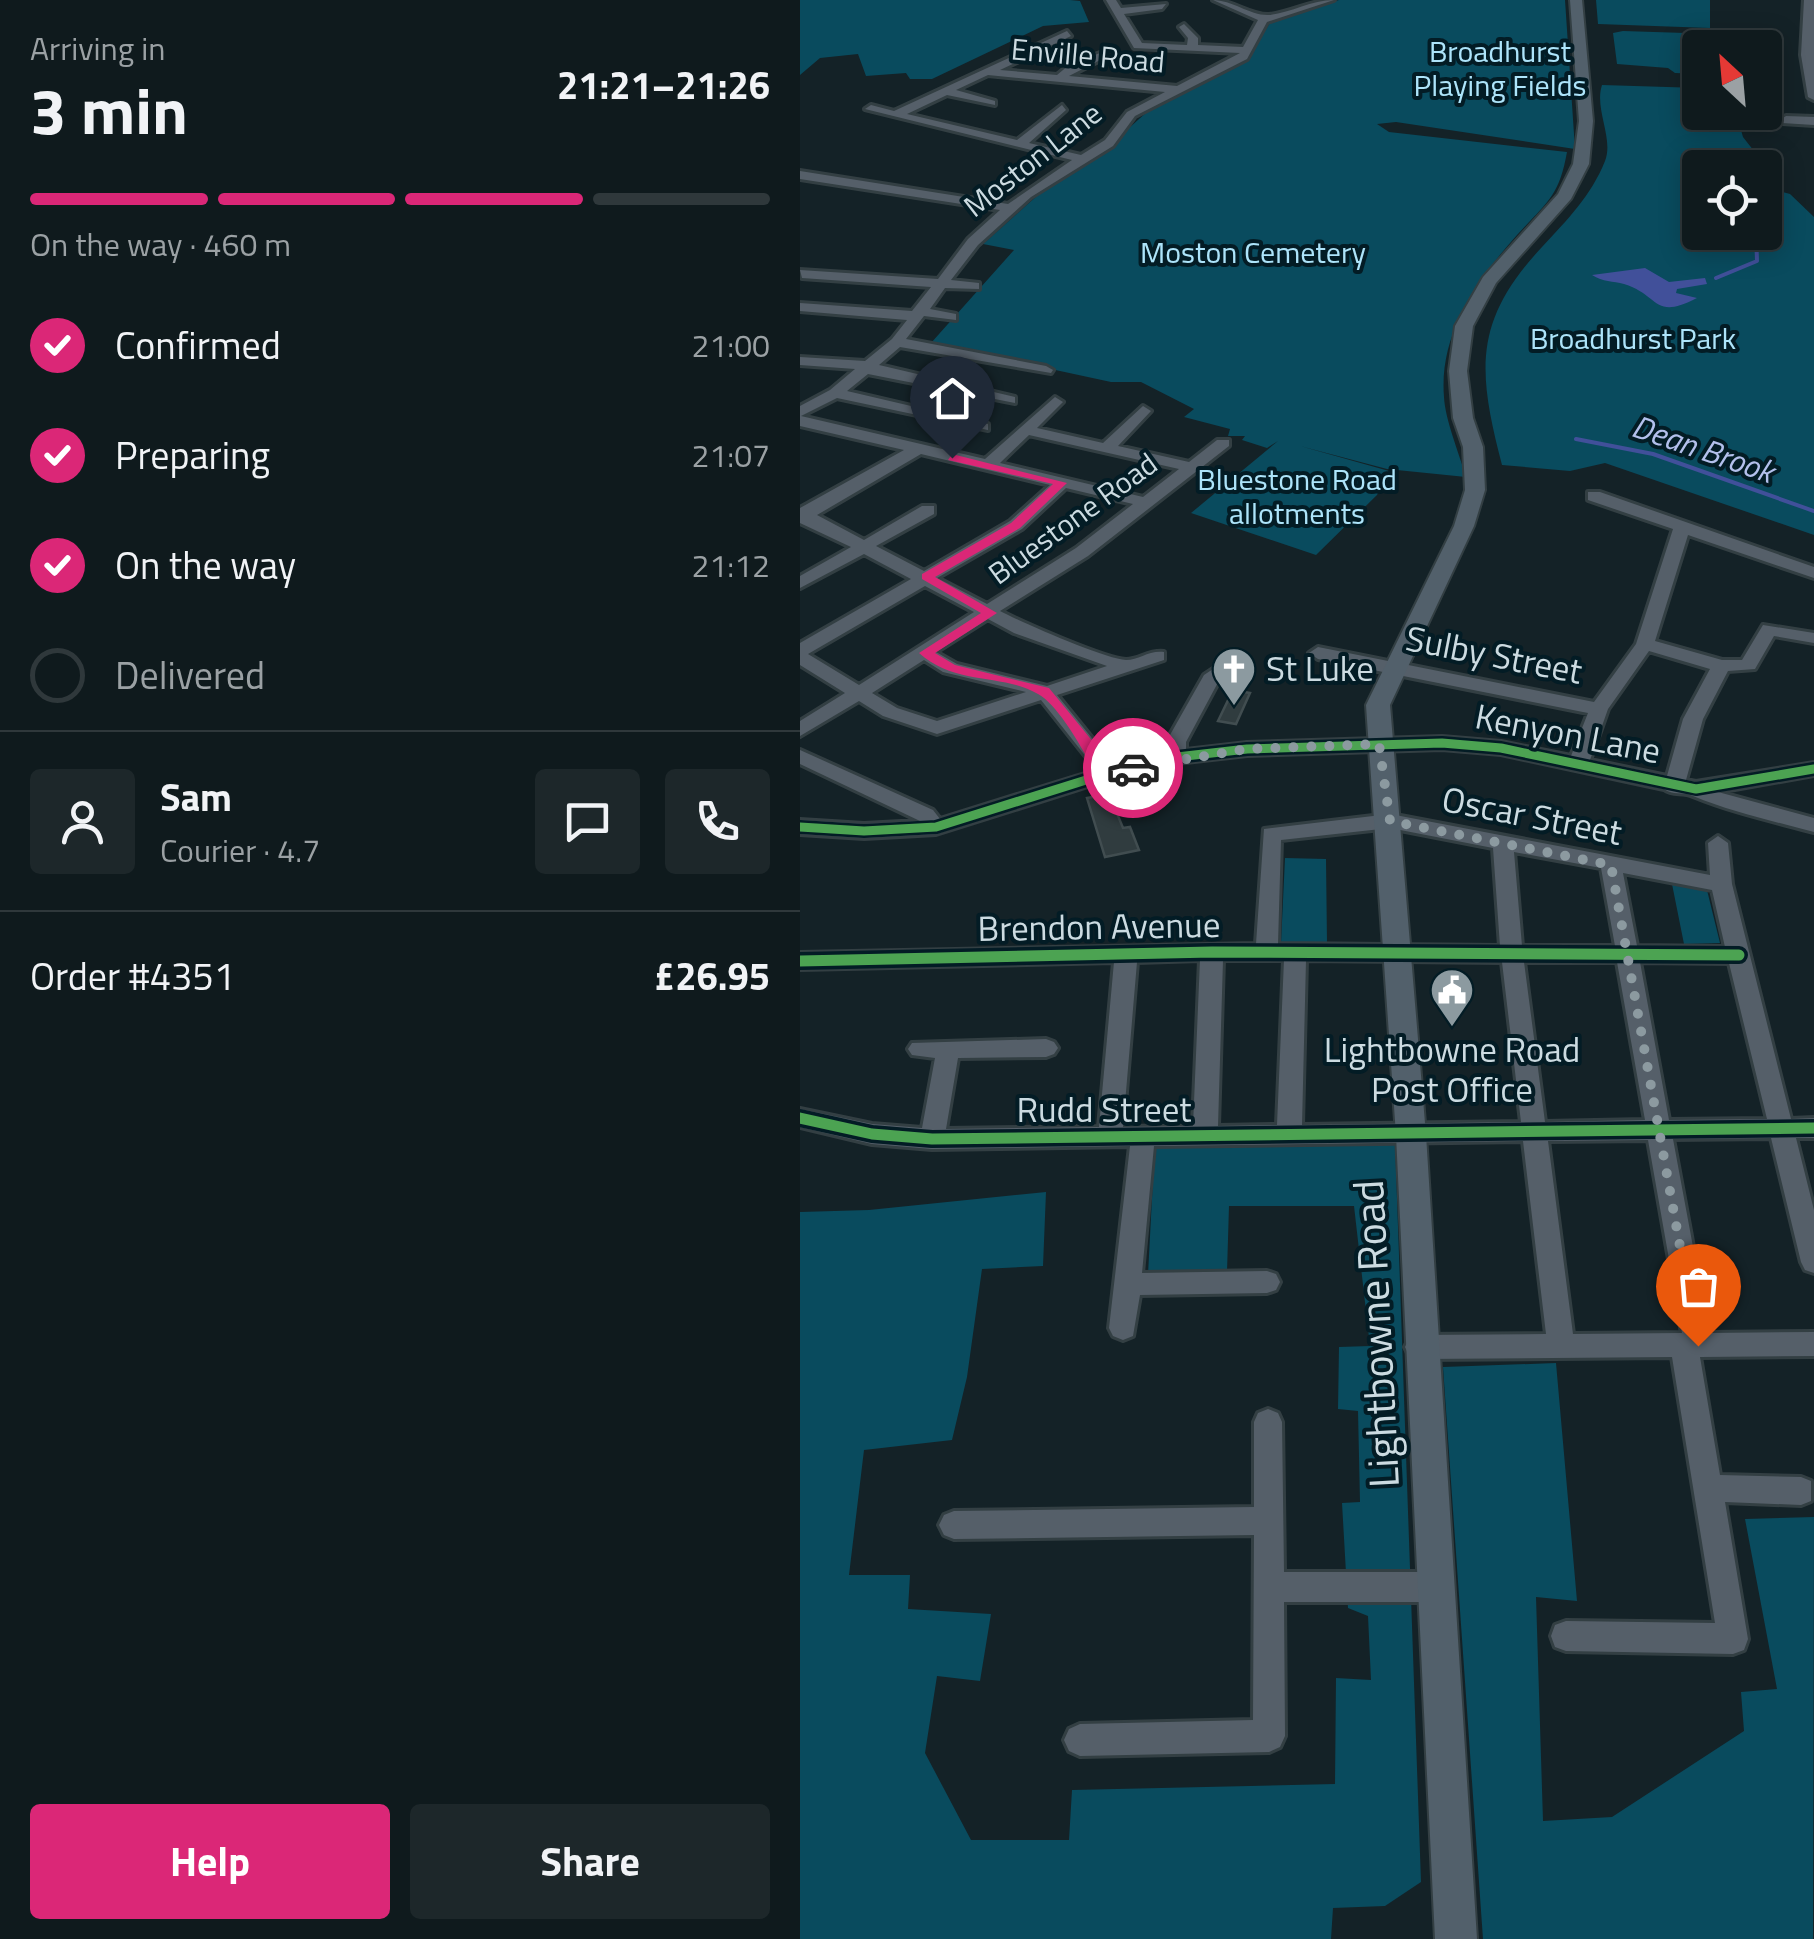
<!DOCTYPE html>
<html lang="en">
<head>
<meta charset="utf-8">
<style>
  :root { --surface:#0f1a1d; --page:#1d272a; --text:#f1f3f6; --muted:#9ba1a4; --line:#2f383b; --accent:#db2777 }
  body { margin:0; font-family:"Titillium Web",sans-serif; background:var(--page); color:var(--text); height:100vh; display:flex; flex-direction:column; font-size:38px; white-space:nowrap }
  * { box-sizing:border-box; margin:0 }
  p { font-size:32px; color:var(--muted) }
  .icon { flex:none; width:55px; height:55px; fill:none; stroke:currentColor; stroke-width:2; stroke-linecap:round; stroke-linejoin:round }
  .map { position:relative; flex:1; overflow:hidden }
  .sheet { display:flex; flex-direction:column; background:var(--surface); width:800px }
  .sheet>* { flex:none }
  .needle { width:65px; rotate:334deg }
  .tools { position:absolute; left:882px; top:30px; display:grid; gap:20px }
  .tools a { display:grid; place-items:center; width:100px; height:100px; border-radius:10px; background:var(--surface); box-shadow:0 5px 25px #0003,0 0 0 2px var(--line); font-size:50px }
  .pin { position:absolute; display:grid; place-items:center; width:85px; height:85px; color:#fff; margin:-102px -42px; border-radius:50% 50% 50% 0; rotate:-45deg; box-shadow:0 0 10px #0007 }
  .pin .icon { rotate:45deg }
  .courier { position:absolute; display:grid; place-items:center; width:100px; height:100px; margin:-50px; border:8px solid #db2777; border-radius:50%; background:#fff; color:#222; box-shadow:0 2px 12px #0007 }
  .summary em { font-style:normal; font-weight:700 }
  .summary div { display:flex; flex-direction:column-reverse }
  .summary { display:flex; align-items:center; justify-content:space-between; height:170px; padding:0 30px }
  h1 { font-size:65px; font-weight:700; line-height:75px }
  .bar { display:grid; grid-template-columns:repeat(4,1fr); gap:15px 10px; align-content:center; height:120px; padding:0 30px }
  .bar i { height:12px; border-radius:8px; background:var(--line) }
  .bar .selected { background:var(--accent) }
  .bar p { grid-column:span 4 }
  .line { display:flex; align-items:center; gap:25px; padding:0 30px; border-top:2px solid var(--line) }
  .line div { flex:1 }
  .round { display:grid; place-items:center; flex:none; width:105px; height:105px; border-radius:10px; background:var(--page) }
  ol { padding:0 30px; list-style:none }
  li { display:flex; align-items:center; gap:30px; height:110px }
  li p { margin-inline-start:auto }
  li .icon { padding:10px; border-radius:50%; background:var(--accent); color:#fff; stroke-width:4 }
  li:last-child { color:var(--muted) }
  li i { width:55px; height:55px; border:5px solid var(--line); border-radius:50% }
  .primary-button { display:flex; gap:20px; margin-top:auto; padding:20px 30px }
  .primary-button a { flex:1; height:115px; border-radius:10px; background:var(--accent); color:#fff; font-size:40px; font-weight:700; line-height:115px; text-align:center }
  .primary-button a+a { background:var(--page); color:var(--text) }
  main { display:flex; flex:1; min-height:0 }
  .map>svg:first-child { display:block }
  .green { fill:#094b5e }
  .water { fill:#41509a }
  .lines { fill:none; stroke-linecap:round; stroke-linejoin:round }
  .stream { stroke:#41509a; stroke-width:4 }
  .building { fill:#303c3f; stroke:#414d50; stroke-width:2.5 }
  .minor-casing { stroke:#333f43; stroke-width:6 }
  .major-casing { stroke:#333f43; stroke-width:4 }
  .minor { fill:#555f69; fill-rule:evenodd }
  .major { fill:#52606b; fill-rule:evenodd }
  .cycleway-far1-casing { stroke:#031c25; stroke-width:14 }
  .cycleway-casing { stroke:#031c25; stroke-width:18 }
  .cycleway-far1 { stroke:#4ca352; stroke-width:9 }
  .cycleway { stroke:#4ca352; stroke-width:11 }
  .route { fill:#db2777 }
  .done { stroke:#8c9aa0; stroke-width:10; stroke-dasharray:0 18 }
  .labels { text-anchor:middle; stroke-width:8; stroke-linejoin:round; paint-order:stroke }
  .far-park-label { font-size:30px; fill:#ade4fa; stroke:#031c25 }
  .far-street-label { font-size:30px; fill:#ccdbe1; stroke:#031c25 }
  .far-water-label { font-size:32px; font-style:italic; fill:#b3c0ec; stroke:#031c25 }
  .street-label { font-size:35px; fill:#ccdbe1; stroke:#031c25 }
  .poi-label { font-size:35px; fill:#ccdbe1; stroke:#031c25; text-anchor:start }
  .near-street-label { font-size:42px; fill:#ccdbe1; stroke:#031c25 }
</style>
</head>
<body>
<main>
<section class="sheet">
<div class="summary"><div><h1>3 min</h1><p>Arriving in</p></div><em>21:21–21:26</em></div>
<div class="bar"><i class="selected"></i><i class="selected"></i><i class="selected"></i><i></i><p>On the way · 460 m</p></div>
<ol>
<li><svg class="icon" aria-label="check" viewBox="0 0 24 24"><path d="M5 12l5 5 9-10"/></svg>Confirmed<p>21:00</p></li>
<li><svg class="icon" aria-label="check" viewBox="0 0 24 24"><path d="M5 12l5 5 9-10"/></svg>Preparing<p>21:07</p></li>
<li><svg class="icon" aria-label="check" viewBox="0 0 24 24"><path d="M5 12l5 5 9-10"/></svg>On the way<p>21:12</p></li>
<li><i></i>Delivered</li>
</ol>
<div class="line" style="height:180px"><a class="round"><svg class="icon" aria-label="person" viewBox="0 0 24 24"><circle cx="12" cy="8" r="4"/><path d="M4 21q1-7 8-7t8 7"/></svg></a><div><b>Sam</b><p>Courier · 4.7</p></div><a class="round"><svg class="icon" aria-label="chat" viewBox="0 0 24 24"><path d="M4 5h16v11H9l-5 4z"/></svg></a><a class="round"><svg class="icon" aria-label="phone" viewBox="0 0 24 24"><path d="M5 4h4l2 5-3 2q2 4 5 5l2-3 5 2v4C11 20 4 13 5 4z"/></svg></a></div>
<div class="line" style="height:130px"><div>Order #4351</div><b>£26.95</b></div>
<div class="primary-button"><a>Help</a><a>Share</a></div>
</section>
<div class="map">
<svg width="1014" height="1939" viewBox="0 0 1014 1939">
  <rect width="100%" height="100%" fill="#142227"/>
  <path class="green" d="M0,0H270L280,1L289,22L243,26L132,79H110L106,73L66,76L58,54L20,58L0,75Z
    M539,0H765L775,149L596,122L577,124L589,132L767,152C759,197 747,202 717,235C675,282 639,335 644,397C645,419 659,453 666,477L587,469L500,446L589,471L577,495L516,555L391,513L478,441L467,448L442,440L445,436H428L430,429L384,417L394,409L341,382H311L131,343L214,250L183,244L256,179L298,156L349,110L446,62L471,21Z
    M796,0H910V28L798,24Z
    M823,31L948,35L962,37L965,47L900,48V74L875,73L868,68L817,64L813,33Z
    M802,85L900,88V112L936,113L943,137L982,187L965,185V168H900V232H965V187L990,194L1014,217V535L805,463L770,471L702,465C678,372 672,322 742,247C767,220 791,196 805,161C814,138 794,109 802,85Z
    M485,858L526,859L527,943H481Z
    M871,879L906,886L920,943L884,944Z
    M355,1140L595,1141L621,1882L585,1906L533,1908L531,1939H0V1212L69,1210L246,1192L243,1266L182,1269L167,1377L152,1440L64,1450L49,1575H110L108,1609L191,1614L180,1681L137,1676L125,1753L171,1840H269L272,1790L535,1784L536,1678L571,1680L568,1616L548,1608L542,1503L560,1502L558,1411L538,1409L539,1347L570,1346L554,1206H429L427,1272L348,1275Z
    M756,1363L777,1601L736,1597L743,1821L812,1817L944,1731L941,1692L977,1689L945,1519L1014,1517L1013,1939H683L643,1367Z"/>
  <path class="water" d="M845,268L869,282L905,278L907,284L877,289L876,293L897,298C853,321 860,295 824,284C813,281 803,282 792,275Z"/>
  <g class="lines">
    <path class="stream" d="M916,278L957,261L956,232
      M776,439L853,454L1014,511"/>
  </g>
  <path class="building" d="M433,690L450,693L436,724L418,721Z
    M309,794L323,828L330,827L339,850L305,857L287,798Z"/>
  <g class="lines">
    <g class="minor-casing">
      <path id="minor" d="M306,0H316L321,8L366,4L362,9L324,14L342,43L387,45L388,38L379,27L384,24L398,38V45L443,47L458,20L413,0C432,0 451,16 469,15C491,13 511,0 534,0L467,22L447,59L335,116L313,146L231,197L178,245L151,280L179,283V289L145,288L130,309L156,314V320L124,316L106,339L246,366L253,370L251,373L100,347L79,365L215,397V403L68,374L47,391L188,424V430L37,398L1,416L185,459L255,397L263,402L237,428L303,443L343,406L351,411L318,446L389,462L417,440H429V446L288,556L200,611C221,622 305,659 326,660C339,660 349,650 364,652V660L257,695L304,753L310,767L367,753L366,742L404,675L413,669L422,675L386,742V750L447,743L642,737L701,742L771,756L788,713L518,659L509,653L518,647L794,702L836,644L873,529L788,500V492H800L1014,567V578L888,535L855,641L922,660H942L963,625L1014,633V643L974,636L955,669L928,671L903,719L886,780L896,782L1014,763V775L918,792L1014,818V832C973,821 932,812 893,796C882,791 873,796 864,789L701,754L642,749L447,755L377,763L307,780L136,834L64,838L0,834V820L64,824L120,821L0,764V750L133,810L140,819L291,772L287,758L241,700L137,734L83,716L59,701L0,736V721L45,693L0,665V643L111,579L64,554L0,588V576L51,547L0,523V508L104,450L0,426V406L30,390L55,369L0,365V357L65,361L92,339L107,320L0,311V303L112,311L131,287L2,278L0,270L138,279L168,239L200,210L0,179V171L208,204L272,160L65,109L71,105L94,111L267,31L271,36L200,70L257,75L269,65L300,53L304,58L269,76L377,86L440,53L334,48ZM188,75L365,92L327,112L305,140L281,155L229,143L266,110L262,105L217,140L107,114L147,95L195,105V101L156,90ZM229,435L379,469L343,497L200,463ZM121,454L250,485L210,521L124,571L76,546L134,514V506H122L64,540L17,515ZM266,488L333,504L276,548L187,604L137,578L222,529ZM125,586L174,612L59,685L8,654ZM188,619L214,633L307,666L247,686L157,664L136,652ZM849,651L910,669L883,719L867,776L790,760L808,709ZM124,660L143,672L226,692L137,721L97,708L72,693Z
        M1004,0H1014V100L1008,97L1001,55Z
        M986,116L1014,117V125L982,123L980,120Z
        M590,814L910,875L908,843L918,836L928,843L932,884L991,1119L1014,1118V1138H996L1014,1210V1273L1005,1270L1001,1262L971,1138L873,1139L909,1333L1014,1332V1356L900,1357L920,1475L1001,1477L1011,1481V1501L1001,1505L925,1502L948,1639L944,1650L933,1654L766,1651L755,1647L751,1636L755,1625L766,1621L915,1623L872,1357L619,1359L609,1355L605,1347L609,1339L619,1335L746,1334L723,1141L354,1146L342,1273L467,1271L476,1274L480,1282L476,1290L467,1293L340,1295L333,1336L323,1340L313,1336L309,1328L330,1146L132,1149L72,1144L0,1127V1109L72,1124L122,1128L135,1058L112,1055L108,1049L112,1043L246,1039L254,1042L258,1048L254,1054L246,1057L158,1058L146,1129L299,1127L314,962L0,969V953L456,944L464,829ZM590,828L693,848L700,946L478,944L481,840ZM714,852L801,868L815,946H722ZM823,873L912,890L925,947L837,946ZM400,960L393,1126L323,1127L337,962ZM423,960H484L477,1125L418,1126ZM506,960L702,962L721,1122L502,1125ZM724,962H817L845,1120L745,1122ZM840,962L929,963L967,1119L869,1120ZM848,1140L882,1333L773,1334L748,1141Z
        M468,1409L478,1413L482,1422L484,1572H634L645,1577L649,1587L645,1597L634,1602H484L485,1736L480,1747L469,1752L280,1756L269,1751L264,1740L269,1729L280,1724L453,1720L454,1535L154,1539L144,1535L139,1525L144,1515L154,1511L454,1507V1422L458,1413Z"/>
    </g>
    <g class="major-casing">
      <path id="major" d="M770,0H782L793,121L789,164L771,199L696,283L673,326L667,371L673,418L683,447L685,490L674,526L590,705L626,1135L677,1939H635L596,1135L566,705L654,526L665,490L663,447L653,418L649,371L655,326L683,277L758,194L773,164L779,121Z"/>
    </g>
    <use href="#minor" class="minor"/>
    <use href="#major" class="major"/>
    <g class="cycleway-far1-casing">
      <path id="cycleway-far1" d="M0,827L64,831L136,827L302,775L377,757L447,749L642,743L701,748L896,789L1014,769"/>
    </g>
    <g class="cycleway-casing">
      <path id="cycleway" d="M0,961L412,952L939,955
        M0,1118L72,1134L132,1139L1014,1128"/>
    </g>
    <use href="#cycleway-far1" class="cycleway-far1"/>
    <use href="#cycleway" class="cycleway"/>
  </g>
  <path class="route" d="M152,454L267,483L220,528L135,577L197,613L135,653L155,665L249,688L303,754L308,769L333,763L340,768L338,771L297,778C288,757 259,705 238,694C202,673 156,686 119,653L181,613L122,579V574L211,523L253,484L148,460Z"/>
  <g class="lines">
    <path class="done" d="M333,768L447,749L579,744L590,821L811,865L898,1346"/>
  </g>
  <defs>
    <g id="church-pin" transform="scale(2.25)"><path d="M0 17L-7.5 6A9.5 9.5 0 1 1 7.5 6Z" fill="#8c9aa0" stroke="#031c25"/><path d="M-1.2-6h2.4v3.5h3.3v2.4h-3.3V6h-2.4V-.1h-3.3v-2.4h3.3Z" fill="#fff"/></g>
    <g id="civic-pin" transform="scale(2.25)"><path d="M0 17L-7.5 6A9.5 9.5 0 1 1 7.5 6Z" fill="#8c9aa0" stroke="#031c25"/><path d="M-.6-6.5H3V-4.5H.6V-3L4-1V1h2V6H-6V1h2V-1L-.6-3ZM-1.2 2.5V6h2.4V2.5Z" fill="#fff"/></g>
  </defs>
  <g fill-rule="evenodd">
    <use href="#church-pin" x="434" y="669"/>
    <use href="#civic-pin" x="652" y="990"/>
  </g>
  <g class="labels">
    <g class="far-park-label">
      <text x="700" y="62">Broadhurst<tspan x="700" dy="34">Playing Fields</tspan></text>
      <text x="453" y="263">Moston Cemetery</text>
      <text x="833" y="349">Broadhurst Park</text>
      <text x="497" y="490">Bluestone Road<tspan x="497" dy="34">allotments</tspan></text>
    </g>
    <g class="far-street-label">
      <text transform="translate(288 56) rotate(5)" y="10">Enville Road</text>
      <text transform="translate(233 160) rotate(-38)" y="10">Moston Lane</text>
      <text transform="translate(273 519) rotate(-36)" y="10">Bluestone Road</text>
    </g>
    <g class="far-water-label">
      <text transform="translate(903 449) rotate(19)" y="11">Dean Brook</text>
    </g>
    <g class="street-label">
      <text transform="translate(694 655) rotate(11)" y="12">Sulby Street</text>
      <text transform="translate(768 734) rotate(11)" y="12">Kenyon Lane</text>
      <text transform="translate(732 816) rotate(11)" y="12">Oscar Street</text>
      <text transform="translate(299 927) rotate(-1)" y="12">Brendon Avenue</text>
      <text x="304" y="1122">Rudd Street</text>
    </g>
    <g class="poi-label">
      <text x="466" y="681">St Luke</text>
      <text x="652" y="1062" text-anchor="middle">Lightbowne Road<tspan x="652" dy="40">Post Office</tspan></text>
    </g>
    <g class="near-street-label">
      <text transform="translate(576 1334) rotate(-93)" y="15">Lightbowne Road</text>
    </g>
  </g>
</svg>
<div class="tools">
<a><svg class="needle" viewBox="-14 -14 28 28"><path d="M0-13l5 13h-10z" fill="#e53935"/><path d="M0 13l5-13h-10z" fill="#9ba1a4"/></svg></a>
<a><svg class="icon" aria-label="locate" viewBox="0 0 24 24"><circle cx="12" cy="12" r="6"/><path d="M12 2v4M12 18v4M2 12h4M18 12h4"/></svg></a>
</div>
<div class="pin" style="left:898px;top:1346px;background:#ea580c"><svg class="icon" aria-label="bag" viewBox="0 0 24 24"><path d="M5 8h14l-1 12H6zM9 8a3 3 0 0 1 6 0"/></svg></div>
<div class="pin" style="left:152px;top:458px;background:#1f2937"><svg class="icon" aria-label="home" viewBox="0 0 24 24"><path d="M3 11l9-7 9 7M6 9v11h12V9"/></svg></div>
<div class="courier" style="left:333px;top:768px"><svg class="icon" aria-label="car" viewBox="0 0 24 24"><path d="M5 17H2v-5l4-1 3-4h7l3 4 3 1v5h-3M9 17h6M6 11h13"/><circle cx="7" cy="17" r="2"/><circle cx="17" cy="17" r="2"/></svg></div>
</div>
</main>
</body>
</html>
